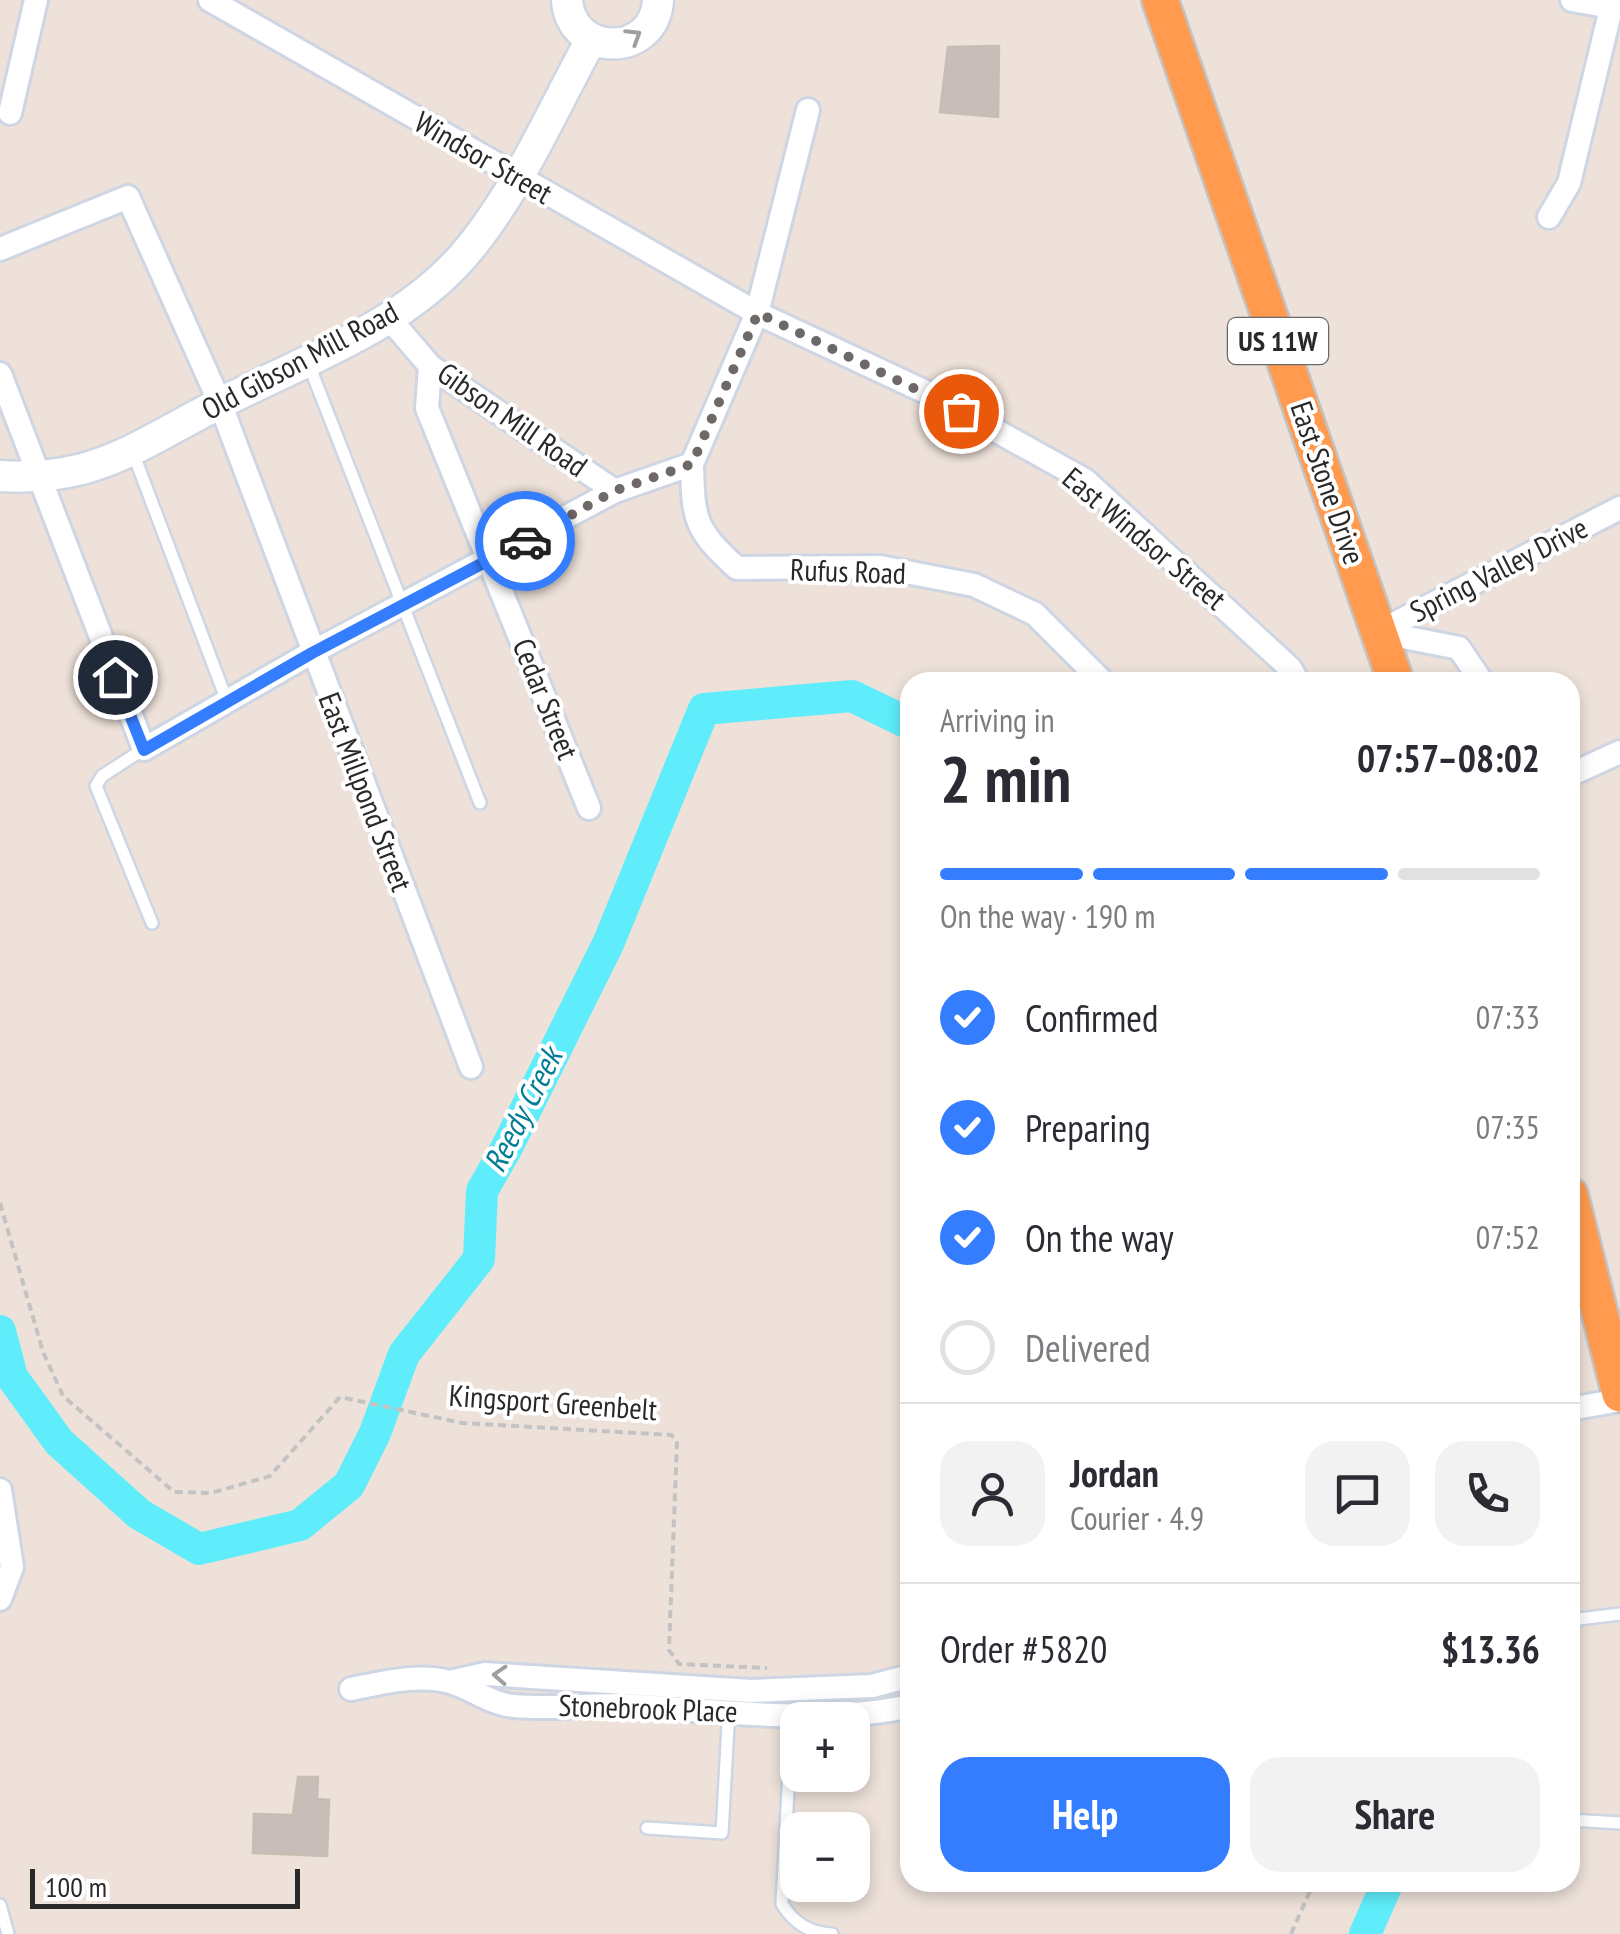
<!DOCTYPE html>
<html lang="en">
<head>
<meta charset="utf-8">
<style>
  :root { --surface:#fff; --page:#f2f2f3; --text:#2b2b33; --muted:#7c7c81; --line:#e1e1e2; --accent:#347dff }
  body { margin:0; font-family:"PT Sans Narrow",sans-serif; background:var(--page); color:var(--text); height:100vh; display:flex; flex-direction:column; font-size:38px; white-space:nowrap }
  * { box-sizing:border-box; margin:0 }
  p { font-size:32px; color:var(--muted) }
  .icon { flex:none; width:55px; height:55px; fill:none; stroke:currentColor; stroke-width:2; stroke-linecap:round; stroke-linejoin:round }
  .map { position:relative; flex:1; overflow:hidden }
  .drawer { position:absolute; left:900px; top:672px; width:680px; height:1220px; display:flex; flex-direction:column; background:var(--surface); border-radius:30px; box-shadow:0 5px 15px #0003 }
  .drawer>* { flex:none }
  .buttons { position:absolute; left:780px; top:1702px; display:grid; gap:20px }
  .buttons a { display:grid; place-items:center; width:90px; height:90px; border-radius:20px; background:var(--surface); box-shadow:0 5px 15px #0003; font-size:50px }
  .scale { position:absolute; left:30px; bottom:25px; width:270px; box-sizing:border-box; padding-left:10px; border:5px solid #292929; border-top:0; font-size:28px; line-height:35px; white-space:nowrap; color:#292929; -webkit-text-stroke:8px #fff; paint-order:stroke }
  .pin { position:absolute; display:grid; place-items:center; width:85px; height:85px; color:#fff; margin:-42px; border:5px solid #fff; border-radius:50%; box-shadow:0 2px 10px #0007 }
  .courier { position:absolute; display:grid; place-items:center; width:100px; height:100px; margin:-50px; border:8px solid #347dff; border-radius:50%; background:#fff; color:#222; box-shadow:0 2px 12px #0007 }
  .summary em { font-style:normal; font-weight:700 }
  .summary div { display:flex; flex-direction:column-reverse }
  .summary { display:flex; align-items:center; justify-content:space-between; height:170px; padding:0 40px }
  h1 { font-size:65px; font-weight:700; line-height:75px }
  .bar { display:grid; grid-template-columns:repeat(4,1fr); gap:15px 10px; align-content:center; height:120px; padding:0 40px }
  .bar i { height:12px; border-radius:8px; background:var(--line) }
  .bar .selected { background:var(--accent) }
  .bar p { grid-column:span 4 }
  .line { display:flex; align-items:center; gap:25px; padding:0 40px; border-top:2px solid var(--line) }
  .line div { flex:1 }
  .round { display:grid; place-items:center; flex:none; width:105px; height:105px; border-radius:30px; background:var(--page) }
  ol { padding:0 40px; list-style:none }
  li { display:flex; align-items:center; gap:30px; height:110px }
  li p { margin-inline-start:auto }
  li .icon { padding:10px; border-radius:50%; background:var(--accent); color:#fff; stroke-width:4 }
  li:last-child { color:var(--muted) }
  li i { width:55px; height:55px; border:5px solid var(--line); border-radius:50% }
  .primary-button { display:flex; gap:20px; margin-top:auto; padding:20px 40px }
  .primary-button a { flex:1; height:115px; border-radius:30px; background:var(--accent); color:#fff; font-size:40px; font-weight:700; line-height:115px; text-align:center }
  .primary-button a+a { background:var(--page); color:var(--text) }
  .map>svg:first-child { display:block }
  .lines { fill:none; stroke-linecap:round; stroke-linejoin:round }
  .river { stroke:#5fedfb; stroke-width:32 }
  .building { fill:#c8beb9; stroke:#c8bdb2; stroke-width:2.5 }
  .service-casing { stroke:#ced6e4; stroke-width:16 }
  .minor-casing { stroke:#ced6e4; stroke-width:28 }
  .secondary-casing { stroke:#ced6e4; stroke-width:35 }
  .trunk-casing { stroke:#c3c3c3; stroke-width:40 }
  .path { stroke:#c3c3c3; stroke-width:4; stroke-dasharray:8 5; stroke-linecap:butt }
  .service { stroke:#fff; stroke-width:11 }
  .minor { stroke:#fff; stroke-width:22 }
  .secondary { stroke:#fff; stroke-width:30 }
  .trunk { stroke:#ff9a4f; stroke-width:35 }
  .oneway { stroke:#9f9f9f }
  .done { stroke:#6e6967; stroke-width:10; stroke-dasharray:0 18 }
  .route { stroke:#347dff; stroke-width:12 }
  .labels { text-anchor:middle; stroke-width:8; stroke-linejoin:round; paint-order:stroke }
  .shield { fill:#fff; stroke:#696969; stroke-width:2.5 }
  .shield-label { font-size:28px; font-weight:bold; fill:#292929 }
  .street-label { font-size:30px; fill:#292929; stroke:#fff }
  .water-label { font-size:32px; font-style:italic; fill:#027d97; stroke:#fff }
</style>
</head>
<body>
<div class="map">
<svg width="1620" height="1934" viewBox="0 0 1620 1934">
  <rect width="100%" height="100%" fill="#ede1d9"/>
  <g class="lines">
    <path class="river" d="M0,1331L12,1377L59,1442L139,1514L199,1549L300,1525L349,1485L375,1433L404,1354L479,1259L482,1191L507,1147L608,944L704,709L852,696L910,724
      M1365,1934L1388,1882"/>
  </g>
  <path class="building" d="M999,46L998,117L940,112L948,47Z
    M298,1777H318L317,1799L329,1800L327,1856L253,1853L254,1814L293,1815Z"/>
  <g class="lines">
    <g class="service-casing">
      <path id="service" d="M309,365L480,803
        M132,450L227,701
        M144,749L102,776L96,786L152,923
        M1570,1627L1579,1619L1620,1614
        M792,1714L782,1904C794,1923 809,1933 832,1934
        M1570,1820L1620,1823
        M647,1828L722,1833L729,1708
        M0,1905L8,1934"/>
    </g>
    <g class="minor-casing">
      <path id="minor" d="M210,0L757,313L930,394L1085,480L1290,668L1298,682
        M1572,0L1611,7
        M10,113L36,0
        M1549,217L1569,183L1613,0
        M0,249L128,197L220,403L471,1067
        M389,318L430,366L615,491L692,464L757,313L808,110
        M430,366L427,408L589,808
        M0,374L144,749L311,653L615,491
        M692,464C693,520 695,530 737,568L880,567L974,585L1035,614L1103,682
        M1378,632L1620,508
        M1378,632L1459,648L1482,682
        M1570,771L1574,773L1620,752
        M1570,1409L1620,1400
        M0,1490L12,1567L0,1599
        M450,1682L485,1674L751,1691L872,1686L910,1676
        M351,1689C382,1683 418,1673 450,1682C472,1688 490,1704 514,1706C554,1710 595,1703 636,1706C720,1711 828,1725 910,1706"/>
    </g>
    <g class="secondary-casing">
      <path id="secondary" d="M567,0C571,58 655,58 658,0
        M0,476C29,478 54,476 82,469C131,456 174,426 219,404C302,361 401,328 464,255C516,195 553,109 591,40"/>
    </g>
    <g class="trunk-casing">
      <path id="trunk" d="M1160,0L1396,682
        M1570,1195L1620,1394"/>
    </g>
    <path class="path" d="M0,1203L43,1352L63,1396L174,1492L211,1493L270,1476L340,1397L462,1423L671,1435L677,1441L669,1650L679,1664L767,1668
      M1291,1934L1314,1882"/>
    <use href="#service" class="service"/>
    <use href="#minor" class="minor"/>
    <use href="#secondary" class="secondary"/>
    <use href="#trunk" class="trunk"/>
  </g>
  <defs><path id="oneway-chevron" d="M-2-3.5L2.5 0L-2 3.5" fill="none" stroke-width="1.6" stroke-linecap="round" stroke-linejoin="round" transform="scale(2.5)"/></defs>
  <g class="oneway">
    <use href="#oneway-chevron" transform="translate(634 36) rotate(-32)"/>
    <use href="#oneway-chevron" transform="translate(500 1675) rotate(-177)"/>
  </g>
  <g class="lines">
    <path class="done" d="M525,541L614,491L692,464L758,313L961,411"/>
    <path class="route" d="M115,677L144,750L312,653L525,541"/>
  </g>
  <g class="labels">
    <rect class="shield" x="1228" y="318" width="100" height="46" rx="8"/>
    <g class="shield-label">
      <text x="1278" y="351">US 11W</text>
    </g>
    <g class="street-label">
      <text transform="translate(483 158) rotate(30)" y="10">Windsor Street</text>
      <text transform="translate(300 361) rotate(-28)" y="10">Old Gibson Mill Road</text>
      <text transform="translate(512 420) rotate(35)" y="10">Gibson Mill Road</text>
      <text transform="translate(1327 483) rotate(71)" y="10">East Stone Drive</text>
      <text transform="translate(1144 539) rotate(40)" y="10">East Windsor Street</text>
      <text transform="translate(1499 570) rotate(-27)" y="10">Spring Valley Drive</text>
      <text transform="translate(848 572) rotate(2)" y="10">Rufus Road</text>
      <text transform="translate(545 699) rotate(68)" y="10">Cedar Street</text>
      <text transform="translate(365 792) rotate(69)" y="10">East Millpond Street</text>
      <text transform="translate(553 1403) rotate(4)" y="10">Kingsport Greenbelt</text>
      <text transform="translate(648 1709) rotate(2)" y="10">Stonebrook Place</text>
    </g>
    <g class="water-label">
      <text transform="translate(523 1110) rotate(-63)" y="11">Reedy Creek</text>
    </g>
  </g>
</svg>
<div class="buttons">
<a>+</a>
<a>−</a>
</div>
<div class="scale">100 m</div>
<div class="pin" style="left:961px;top:411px;background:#ea580c"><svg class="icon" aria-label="bag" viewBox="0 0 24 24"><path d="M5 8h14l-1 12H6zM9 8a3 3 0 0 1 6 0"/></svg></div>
<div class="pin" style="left:115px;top:677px;background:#1f2937"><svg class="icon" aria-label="home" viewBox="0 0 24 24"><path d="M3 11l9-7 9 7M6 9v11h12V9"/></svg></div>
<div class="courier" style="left:525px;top:541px"><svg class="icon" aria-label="car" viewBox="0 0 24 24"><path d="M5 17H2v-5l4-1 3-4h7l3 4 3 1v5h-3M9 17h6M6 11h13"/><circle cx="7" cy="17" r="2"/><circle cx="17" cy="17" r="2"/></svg></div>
<section class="drawer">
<div class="summary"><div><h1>2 min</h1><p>Arriving in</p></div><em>07:57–08:02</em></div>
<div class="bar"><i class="selected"></i><i class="selected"></i><i class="selected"></i><i></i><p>On the way · 190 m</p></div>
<ol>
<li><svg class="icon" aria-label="check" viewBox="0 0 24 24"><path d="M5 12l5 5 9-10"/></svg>Confirmed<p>07:33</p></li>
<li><svg class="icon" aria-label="check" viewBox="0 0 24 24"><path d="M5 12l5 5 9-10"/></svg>Preparing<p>07:35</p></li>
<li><svg class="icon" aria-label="check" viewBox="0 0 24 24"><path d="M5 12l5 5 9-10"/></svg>On the way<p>07:52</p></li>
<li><i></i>Delivered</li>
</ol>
<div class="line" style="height:180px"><a class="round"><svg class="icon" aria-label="person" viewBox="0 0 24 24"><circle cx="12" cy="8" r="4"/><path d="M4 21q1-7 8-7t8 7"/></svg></a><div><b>Jordan</b><p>Courier · 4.9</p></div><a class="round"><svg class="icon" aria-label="chat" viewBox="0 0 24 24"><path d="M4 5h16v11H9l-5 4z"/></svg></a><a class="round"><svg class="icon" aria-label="phone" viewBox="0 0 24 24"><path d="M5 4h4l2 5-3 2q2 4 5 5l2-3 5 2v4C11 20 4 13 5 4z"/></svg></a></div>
<div class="line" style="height:130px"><div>Order #5820</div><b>$13.36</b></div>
<div class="primary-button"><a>Help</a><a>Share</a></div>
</section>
</div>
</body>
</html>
